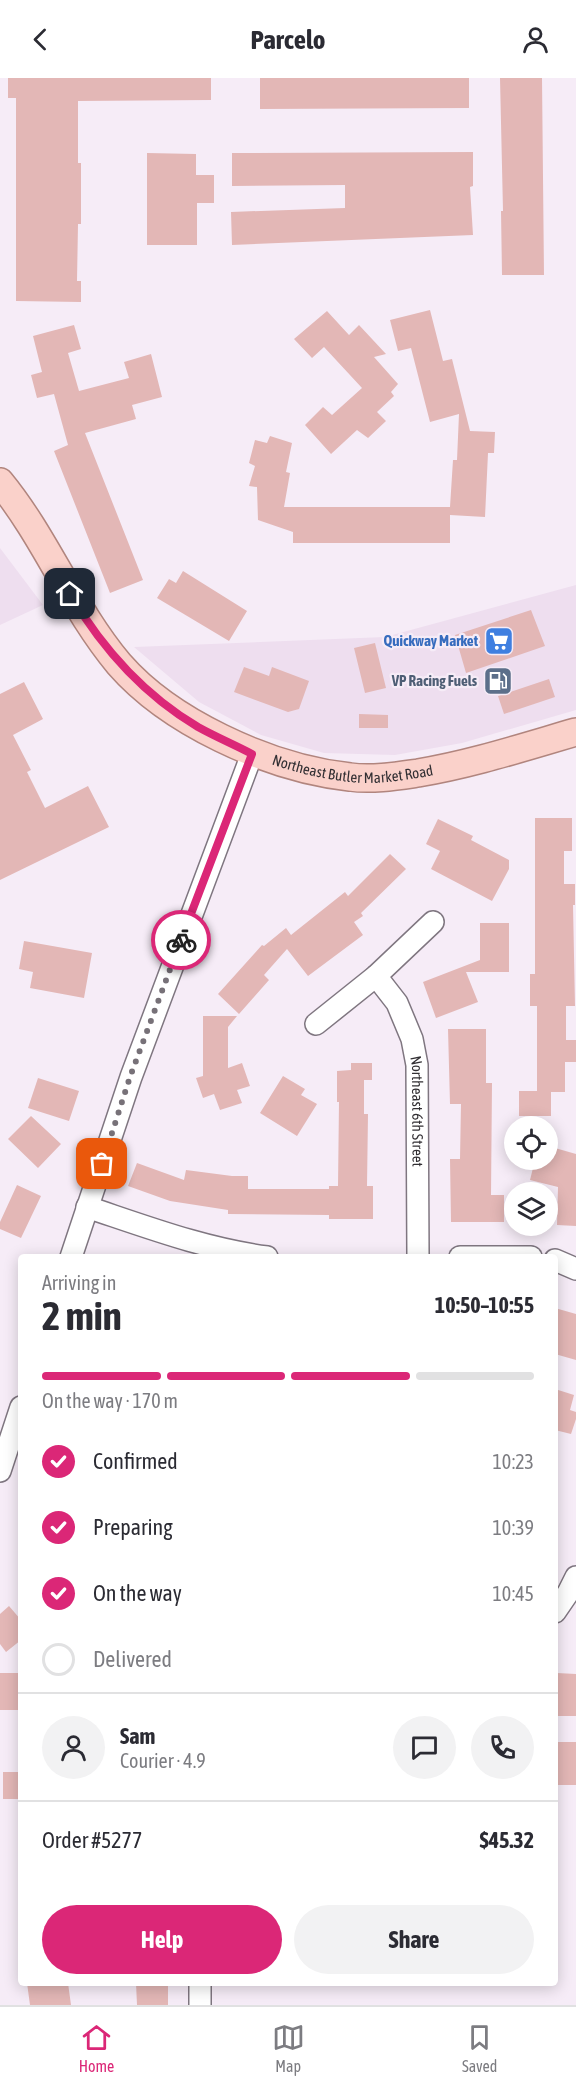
<!DOCTYPE html>
<html lang="en">
<head>
<meta charset="utf-8">
<style>
  :root { --surface:#fff; --page:#f2f2f3; --text:#2b2b33; --muted:#7c7c81; --line:#e1e1e2; --accent:#db2777 }
  body { margin:0; font-family:"Asap Condensed",sans-serif; background:var(--page); color:var(--text); height:100vh; display:flex; flex-direction:column; font-size:22px; white-space:nowrap }
  * { box-sizing:border-box; margin:0 }
  p { font-size:20px; color:var(--muted) }
  .icon { flex:none; width:33px; height:33px; fill:none; stroke:currentColor; stroke-width:2; stroke-linecap:round; stroke-linejoin:round }
  .map { position:relative; flex:1; overflow:hidden }
  .sheet { position:absolute; left:18px; top:1176px; width:540px; height:732px; display:flex; flex-direction:column; background:var(--surface); border-radius:6px; box-shadow:0 3px 15px #0003 }
  .sheet>* { flex:none }
  .buttons { position:absolute; left:504px; top:1038px; display:grid; gap:12px }
  .buttons a { display:grid; place-items:center; width:54px; height:54px; border-radius:50%; background:var(--surface); box-shadow:0 3px 15px #0003; font-size:30px }
  .pin { position:absolute; display:grid; place-items:center; width:51px; height:51px; color:#fff; margin:-26px; border-radius:12px; box-shadow:0 3px 9px #0006 }
  .courier { position:absolute; display:grid; place-items:center; width:60px; height:60px; margin:-30px; border:4px solid #db2777; border-radius:50%; background:#fff; color:#222; box-shadow:0 2px 8px #0007 }
  .headline em { font-style:normal; font-weight:700 }
  .headline div { display:flex; flex-direction:column-reverse }
  .headline { display:flex; align-items:center; justify-content:space-between; height:102px; padding:0 24px }
  h1 { font-size:39px; font-weight:700; line-height:45px }
  .bar { display:grid; grid-template-columns:repeat(4,1fr); gap:9px 6px; align-content:center; height:72px; padding:0 24px }
  .bar i { height:8px; border-radius:4px; background:var(--line) }
  .bar .current { background:var(--accent) }
  .bar p { grid-column:span 4 }
  .line { display:flex; align-items:center; gap:15px; padding:0 24px; border-top:2px solid var(--line) }
  .line div { flex:1 }
  .round { display:grid; place-items:center; flex:none; width:63px; height:63px; border-radius:32px; background:var(--page) }
  ol { padding:0 24px; list-style:none }
  li { display:flex; align-items:center; gap:18px; height:66px }
  li p { margin-inline-start:auto }
  li .icon { padding:6px; border-radius:50%; background:var(--accent); color:#fff; stroke-width:4 }
  li:last-child { color:var(--muted) }
  li i { width:33px; height:33px; border:3px solid var(--line); border-radius:50% }
  .cta { display:flex; gap:12px; margin-top:auto; padding:12px 24px }
  .cta a { flex:1; height:69px; border-radius:36px; background:var(--accent); color:#fff; font-size:24px; font-weight:700; line-height:69px; text-align:center }
  .cta a+a { background:var(--page); color:var(--text) }
  header { display:flex; justify-content:space-between; align-items:center; height:78px; padding:0 24px; background:var(--surface); font-size:27px; font-weight:700 }
  .dock { display:flex; justify-content:space-around; align-items:center; height:84px; border-top:2px solid var(--line); background:var(--surface); font-size:16px; color:var(--muted) }
  .dock a { display:grid; justify-items:center; gap:3px }
  .dock .current { color:var(--accent) }
  .map>svg:first-child { display:block }
  .built { fill:#eedeef }
  .building { fill:#e3b7b6 }
  .lines { fill:none; stroke-linecap:round; stroke-linejoin:round }
  .minor-casing { stroke:#7f7680; stroke-width:24 }
  .major-casing { stroke:#b1857e; stroke-width:30 }
  .minor { stroke:#fff; stroke-width:21 }
  .major { stroke:#fad1ca; stroke-width:27 }
  .done { stroke:#777178; stroke-width:6; stroke-dasharray:0 10.8 }
  .route { stroke:#db2777; stroke-width:8 }
  .labels { text-anchor:middle; stroke-width:4.5; stroke-linejoin:round; paint-order:stroke }
  .shop-label { font-size:15px; font-weight:bold; fill:#366cbe; stroke:#f6ecf7; text-anchor:end }
  .service-label { font-size:15px; font-weight:bold; fill:#4e5e75; stroke:#f6ecf7; text-anchor:end }
  .street-label { font-size:15px; fill:#322f33; stroke:#f6ecf7 }
</style>
</head>
<body>
<header><svg class="icon" aria-label="back" viewBox="0 0 24 24"><path d="M15 5l-7 7 7 7"/></svg>Parcelo<svg class="icon" aria-label="person" viewBox="0 0 24 24"><circle cx="12" cy="8" r="4"/><path d="M4 21q1-7 8-7t8 7"/></svg></header>
<div class="map">
<svg width="576" height="1927" viewBox="0 0 576 1927">
  <rect width="100%" height="100%" fill="#f6ecf7"/>
  <path class="built" d="M0,470L43,527L0,547Z
    M576,507V632L462,665L395,677L324,675L261,657L199,624L134,569L385,559Z"/>
  <path class="building" d="M8,0H211V22L78,23V85H81V146H78L77,203H81V224L16,223V20H8Z
    M260,0H469V30L260,31Z
    M500,0H542L544,197H502L501,133H503Z
    M473,74V108L470,109L473,157L232,167L231,134L345,130V107L232,108V75Z
    M147,75L196,76V97H214V125H197V167H147Z
    M430,232L443,283L452,281L470,353L495,354L494,375H488L485,439L450,437V465H293V454L258,442L257,409L249,408L255,388L249,385L255,362L267,365L270,358L292,365L286,394L290,395L284,429H450L453,382H457L459,336L430,344L411,270L398,273L390,242Z
    M327,233L349,257L359,247L386,276L374,279L398,306L391,314L394,318L377,334L386,343L368,360L357,352L331,376L305,347L323,329L332,337L362,310L324,269L312,280L294,261Z
    M74,247L81,271L68,275L79,313L129,300L124,284L151,276L162,319L132,327L136,341L85,355L143,502L110,515L54,373L68,367L54,316L37,320L31,297L42,294L33,258Z
    M183,493L247,533L229,563L157,520L169,501L176,505Z
    M531,532L545,568L466,595L455,557Z
    M375,565L386,610L365,615L354,570Z
    M244,589L269,598L272,589L309,603L299,631L288,634L234,614Z
    M549,601L555,619L504,636L498,618Z
    M24,604L43,641L13,657L31,692L27,694L45,730L88,708L109,749L0,802V616Z
    M359,636L388,637V650H359Z
    M535,740H572V773H564V806H575V827H573L575,928H566V962H576V984H565V1014H551V1038H519V1013H537V928H530V896H535Z
    M438,741L473,758L471,762L509,782V791L492,823L431,791L440,773L426,766Z
    M390,776L406,791L361,835L363,838L354,844L363,857L308,898L287,871L264,897L269,902L239,936L218,916L262,867L264,868L286,850L291,857L345,814L348,818Z
    M480,845H509V894H466L478,924L436,940L423,904L480,882Z
    M24,863L92,875L84,920L30,910L33,894L19,891Z
    M203,938H237L228,949V990L242,985L250,1008L237,1012L242,1025L220,1032L214,1016L203,1020L196,1000L203,998Z
    M448,951H486V1005H492L491,1117H504V1144H451L450,1081H460L461,1026H450Z
    M351,985H372V1002H364V1036H368L367,1108H373V1141H329V1137L228,1136V1132L170,1123L128,1108L137,1085L184,1102L186,1092L232,1098H248V1111H329V1108H338L339,1024H337V993L351,992Z
    M283,998L305,1011L301,1017L317,1026L297,1058L260,1035Z
    M38,1000L79,1013L69,1043L28,1030Z
    M31,1038L61,1066L38,1090L8,1061Z
    M548,1068L576,1076V1148L557,1147L558,1109L530,1102L535,1082H548Z
    M17,1107L41,1118L21,1160L0,1151V1144Z
    M555,1230L576,1236V1282L555,1276Z
    M555,1311L574,1317L570,1332L576,1334V1341L571,1356L555,1352Z
    M9,1528L21,1542V1562L6,1574L0,1566V1536Z
    M0,1595H21V1632H0Z
    M557,1595L576,1596V1638H556Z
    M555,1664H576V1707H555Z
    M3,1694H21V1721H3Z
    M27,1905H68L71,1927H30Z
    M136,1905H168V1927H137Z"/>
  <g class="lines">
    <g class="minor-casing">
      <g id="minor">
        <path id="s1" d="M376,898L397,925L412,961L417,987L418,1179"/>
        <path d="M316,946L376,898L433,844"/>
        <path d="M87,1129C147,1149 205,1171 267,1179"/>
        <path d="M71,1179L131,999L252,676"/>
        <path d="M460,1179H531"/>
        <path d="M555,1182L576,1191"/>
        <path d="M0,1393L21,1329"/>
        <path d="M555,1534L568,1515L576,1499"/>
        <path d="M200,1927V1905"/>
      </g>
    </g>
    <g class="major-casing">
      <g id="major">
        <path id="s2" d="M0,404C46,460 72,530 119,586C146,617 184,642 221,660C262,680 305,694 350,699C372,702 397,698 418,695C472,686 524,669 576,654"/>
      </g>
    </g>
    <use href="#minor" class="minor"/>
    <use href="#major" class="major"/>
  </g>
  <g class="lines">
    <path class="done" d="M102,1086L130,999L181,862"/>
    <path class="route" d="M70,516C102,570 144,617 198,649C216,659 235,667 252,676L181,862"/>
  </g>
  <defs>
    <g id="supermarket-square" transform="scale(1.5)"><rect x="-9" y="-9" width="18" height="18" rx="4" fill="#3f7fe0" stroke="#f6ecf7"/><path d="M-6-5.5h2.5l.6 2H6L4.5 2H-2.5L-4.4-4H-6ZM-1.5 3.2a1.3 1.3 0 1 0 .1 0ZM3 3.2a1.3 1.3 0 1 0 .1 0Z" fill="#fff"/></g>
    <g id="fuel-square" transform="scale(1.5)"><rect x="-9" y="-9" width="18" height="18" rx="4" fill="#5c6f8a" stroke="#f6ecf7"/><path d="M-5.5-6h7V0h2V4h1.3V-2.5L3-4.5l.8-.8L6-3V5H2.5V1h-1V6h-7ZM-4.2-4.7v3.2H.2V-4.7Z" fill="#fff"/></g>
  </defs>
  <g fill-rule="evenodd">
    <use href="#supermarket-square" x="499" y="563"/>
    <use href="#fuel-square" x="498" y="603"/>
  </g>
  <g class="labels">
    <g class="shop-label">
      <text x="478" y="568">Quickway Market</text>
    </g>
    <g class="service-label">
      <text x="477" y="608">VP Racing Fuels</text>
    </g>
    <g class="street-label">
      <text dy="5" stroke="none"><textPath href="#s2" startOffset="482">Northeast Butler Market Road</textPath></text>
      <text dy="5" stroke="none"><textPath href="#s1" startOffset="146">Northeast 6th Street</textPath></text>
    </g>
  </g>
</svg>
<div class="buttons">
<a><svg class="icon" aria-label="locate" viewBox="0 0 24 24"><circle cx="12" cy="12" r="6"/><path d="M12 2v4M12 18v4M2 12h4M18 12h4"/></svg></a>
<a><svg class="icon" aria-label="layers" viewBox="0 0 24 24"><path d="M12 4l9 5-9 5-9-5zM3 14l9 5 9-5"/></svg></a>
</div>
<div class="pin" style="left:102px;top:1086px;background:#ea580c"><svg class="icon" aria-label="bag" viewBox="0 0 24 24"><path d="M5 8h14l-1 12H6zM9 8a3 3 0 0 1 6 0"/></svg></div>
<div class="pin" style="left:70px;top:516px;background:#1f2937"><svg class="icon" aria-label="home" viewBox="0 0 24 24"><path d="M3 11l9-7 9 7M6 9v11h12V9"/></svg></div>
<div class="courier" style="left:181px;top:862px"><svg class="icon" aria-label="bike" viewBox="0 0 24 24"><circle cx="6" cy="16" r="4"/><circle cx="18" cy="16" r="4"/><path d="M6 16l4-8h5l3 8M10 8l3 8H6M13 5h3"/></svg></div>
<section class="sheet">
<div class="headline"><div><h1>2 min</h1><p>Arriving in</p></div><em>10:50–10:55</em></div>
<div class="bar"><i class="current"></i><i class="current"></i><i class="current"></i><i></i><p>On the way · 170 m</p></div>
<ol>
<li><svg class="icon" aria-label="check" viewBox="0 0 24 24"><path d="M5 12l5 5 9-10"/></svg>Confirmed<p>10:23</p></li>
<li><svg class="icon" aria-label="check" viewBox="0 0 24 24"><path d="M5 12l5 5 9-10"/></svg>Preparing<p>10:39</p></li>
<li><svg class="icon" aria-label="check" viewBox="0 0 24 24"><path d="M5 12l5 5 9-10"/></svg>On the way<p>10:45</p></li>
<li><i></i>Delivered</li>
</ol>
<div class="line" style="height:108px"><a class="round"><svg class="icon" aria-label="person" viewBox="0 0 24 24"><circle cx="12" cy="8" r="4"/><path d="M4 21q1-7 8-7t8 7"/></svg></a><div><b>Sam</b><p>Courier · 4.9</p></div><a class="round"><svg class="icon" aria-label="chat" viewBox="0 0 24 24"><path d="M4 5h16v11H9l-5 4z"/></svg></a><a class="round"><svg class="icon" aria-label="phone" viewBox="0 0 24 24"><path d="M5 4h4l2 5-3 2q2 4 5 5l2-3 5 2v4C11 20 4 13 5 4z"/></svg></a></div>
<div class="line" style="height:78px"><div>Order #5277</div><b>$45.32</b></div>
<div class="cta"><a>Help</a><a>Share</a></div>
</section>
</div>
<nav class="dock">
<a class="current"><svg class="icon" aria-label="home" viewBox="0 0 24 24"><path d="M3 11l9-7 9 7M6 9v11h12V9"/></svg>Home</a>
<a><svg class="icon" aria-label="map" viewBox="0 0 24 24"><path d="M3 6l6-2 6 2 6-2v14l-6 2-6-2-6 2zM9 4v14M15 6v14"/></svg>Map</a>
<a><svg class="icon" aria-label="saved" viewBox="0 0 24 24"><path d="M7 4h10v16l-5-4-5 4z"/></svg>Saved</a>
</nav>
</body>
</html>
